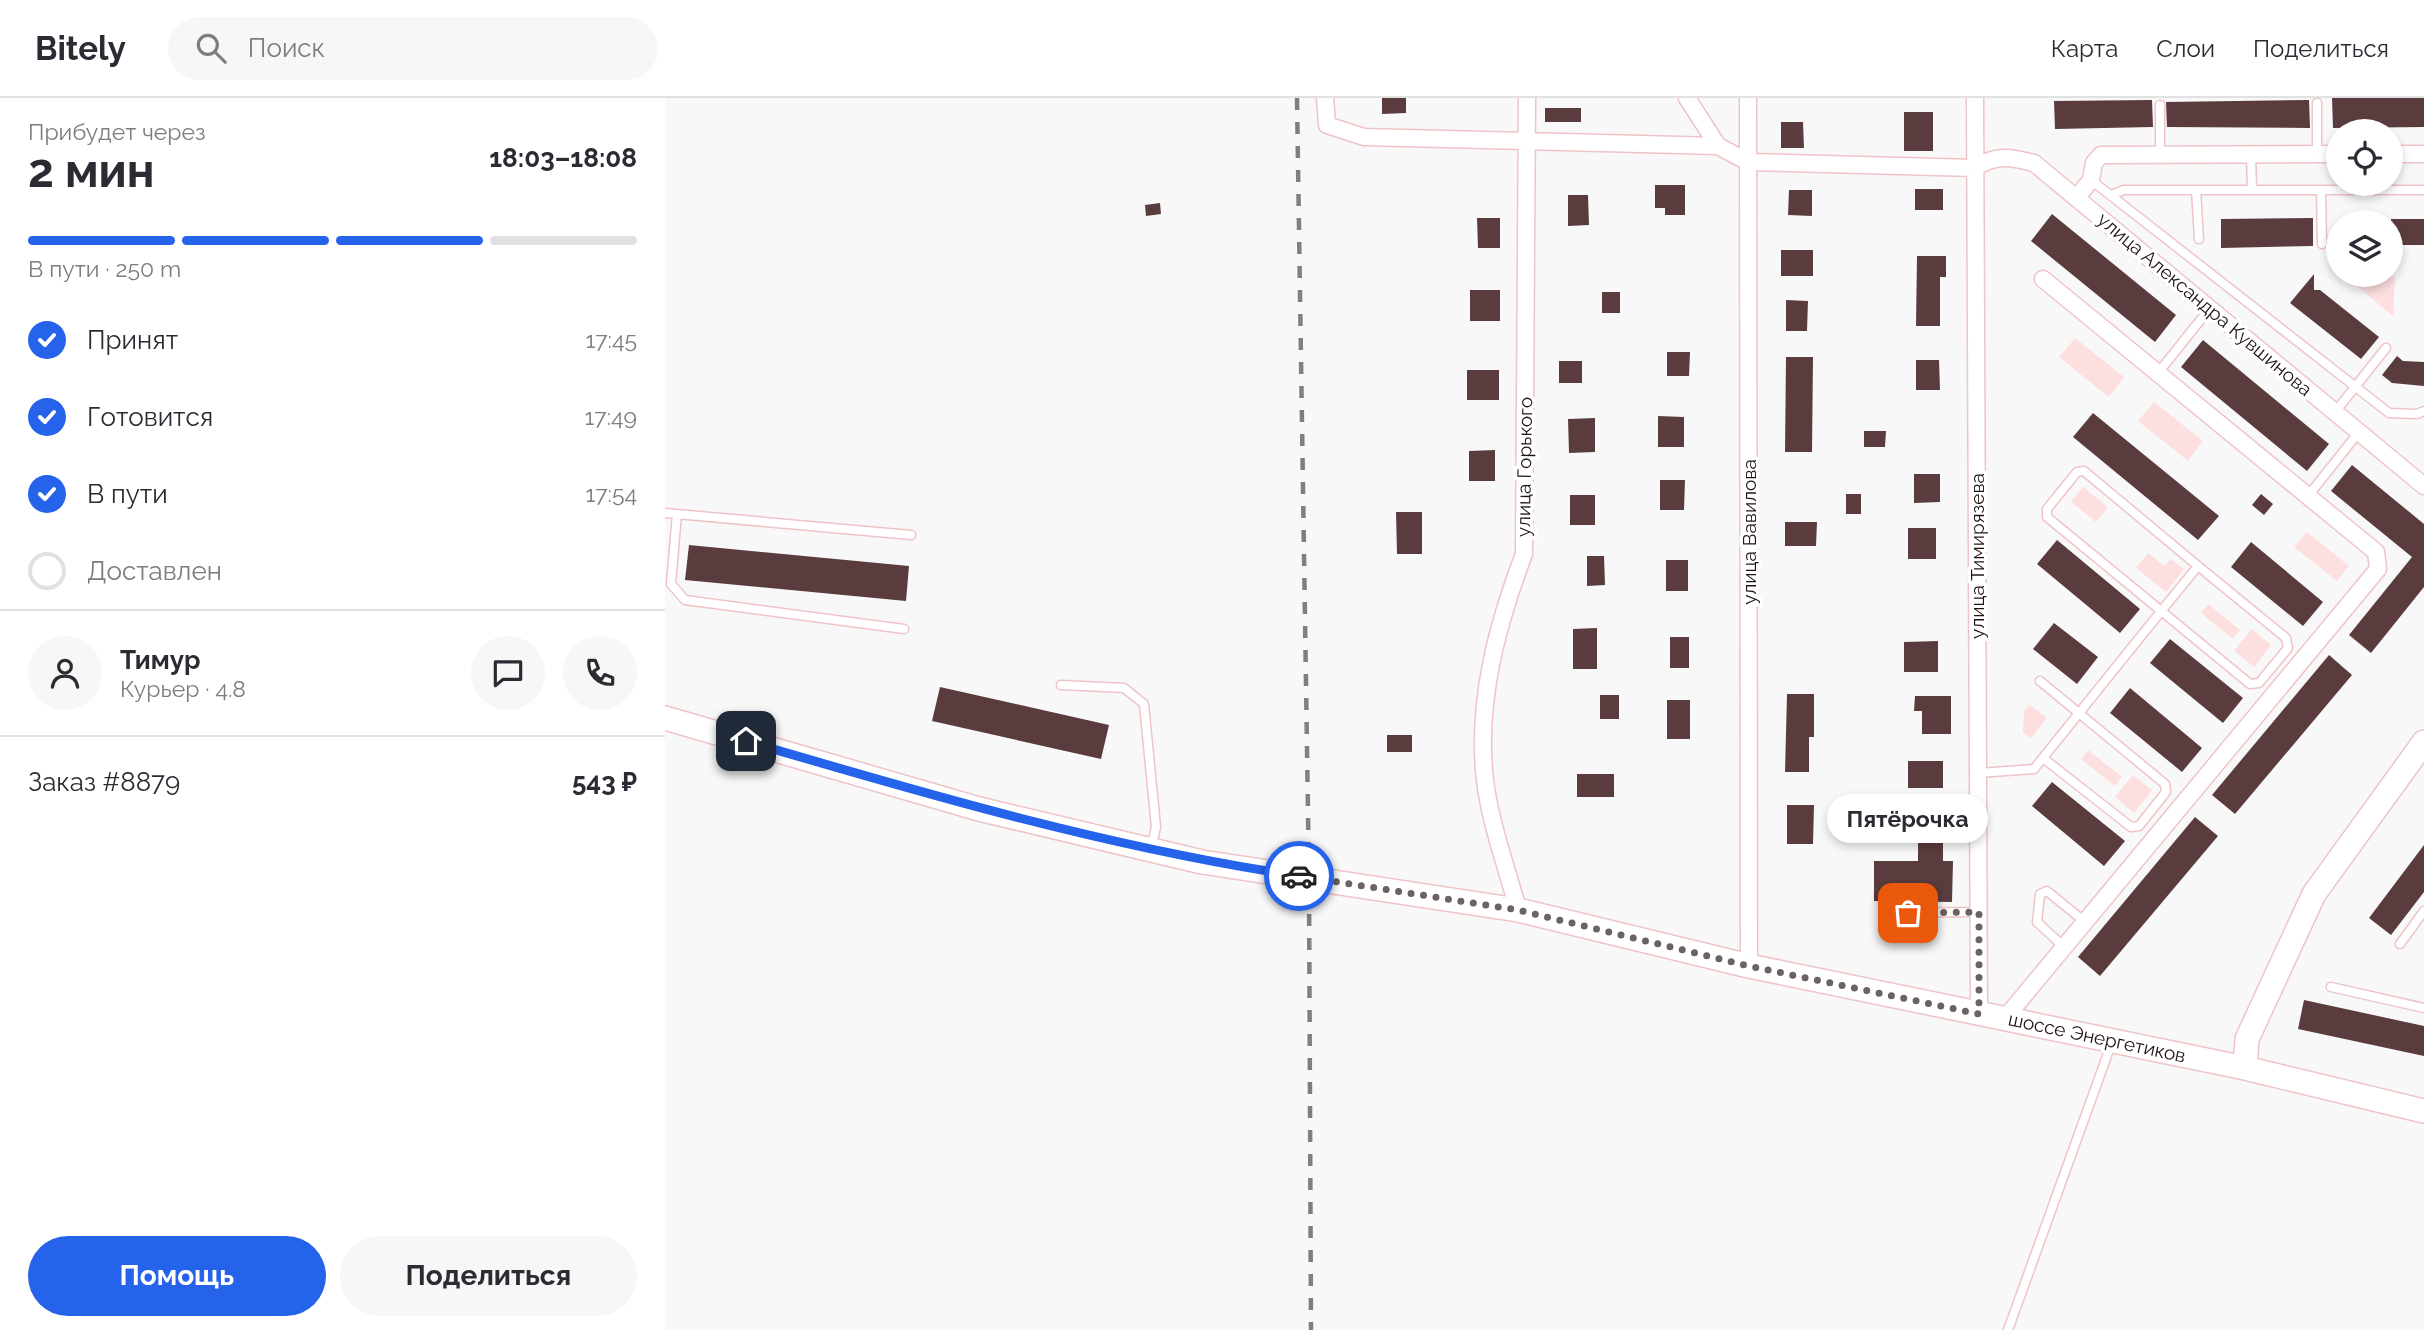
<!DOCTYPE html>
<html lang="ru">
<head>
<meta charset="utf-8">
<style>
  :root { --surface:#fff; --page:#f7f7f7; --text:#2b2b33; --muted:#7c7c81; --line:#e1e1e2; --accent:#2563eb }
  body { margin:0; font-family:Raleway,sans-serif; background:var(--page); color:var(--text); height:100vh; display:flex; flex-direction:column; font-size:26px; white-space:nowrap }
  * { box-sizing:border-box; margin:0 }
  p { font-size:23px; color:var(--muted) }
  .icon { flex:none; width:38px; height:38px; fill:none; stroke:currentColor; stroke-width:2; stroke-linecap:round; stroke-linejoin:round }
  .map { position:relative; flex:1; overflow:hidden }
  .side { display:flex; flex-direction:column; background:var(--surface); width:665px }
  .side>* { flex:none }
  .fabs { position:absolute; left:1661px; top:21px; display:grid; gap:14px }
  .fabs a { display:grid; place-items:center; width:77px; height:77px; border-radius:50%; background:var(--surface); box-shadow:0 4px 10px #0003; font-size:35px }
  .pin { position:absolute; display:grid; place-items:center; width:60px; height:60px; color:#fff; margin:-30px; border-radius:14px; box-shadow:0 4px 10px #0006 }
  .courier { position:absolute; display:grid; place-items:center; width:70px; height:70px; margin:-35px; border:5px solid #2563eb; border-radius:50%; background:#fff; color:#222; box-shadow:0 2px 9px #0007 }
  .bubble { position:absolute; height:49px; border-radius:24px; background:var(--surface); box-shadow:0 4px 10px #0003; font-size:23px; font-weight:700; line-height:49px; text-align:center }
  .headline em { font-style:normal; font-weight:700 }
  .headline div { display:flex; flex-direction:column-reverse }
  .headline { display:flex; align-items:center; justify-content:space-between; height:119px; padding:0 28px }
  h1 { font-size:46px; font-weight:700; line-height:52px }
  .bar { display:grid; grid-template-columns:repeat(4,1fr); gap:10px 7px; align-content:center; height:84px; padding:0 28px }
  .bar i { height:9px; border-radius:5px; background:var(--line) }
  .bar .active { background:var(--accent) }
  .bar p { grid-column:span 4 }
  .line { display:flex; align-items:center; gap:18px; padding:0 28px; border-top:2px solid var(--line) }
  .line div { flex:1 }
  .round { display:grid; place-items:center; flex:none; width:74px; height:74px; border-radius:37px; background:var(--page) }
  ol { padding:0 28px; list-style:none }
  li { display:flex; align-items:center; gap:21px; height:77px }
  li p { margin-inline-start:auto }
  li .icon { padding:7px; border-radius:50%; background:var(--accent); color:#fff; stroke-width:4 }
  li:last-child { color:var(--muted) }
  li i { width:38px; height:38px; border:4px solid var(--line); border-radius:50% }
  .button { display:flex; gap:14px; margin-top:auto; padding:14px 28px }
  .button a { flex:1; height:80px; border-radius:42px; background:var(--accent); color:#fff; font-size:28px; font-weight:700; line-height:80px; text-align:center }
  .button a+a { background:var(--page); color:var(--text) }
  header { display:flex; align-items:center; gap:42px; box-sizing:border-box; height:98px; padding:0 35px; background:var(--surface); border-bottom:2px solid var(--line) }
  header strong { font-size:33px }
  nav { display:flex; gap:38px; margin-inline-start:auto; font-size:24px }
  .search { width:490px; height:63px; background:var(--page); display:flex; align-items:center; gap:18px; box-sizing:border-box; padding:0 24px; border-radius:38px; color:var(--muted); font-size:26px }
  main { display:flex; flex:1; min-height:0 }
  .map>svg:first-child { display:block }
  .green { fill:#fddfe0 }
  .building { fill:#5b3c3e }
  .lines { fill:none; stroke-linecap:round; stroke-linejoin:round }
  .lane-casing { stroke:#efc4c6; stroke-width:11 }
  .street-casing { stroke:#efc4c6; stroke-width:19 }
  .secondary-casing { stroke:#efc4c6; stroke-width:26 }
  .lane { stroke:#fff; stroke-width:8 }
  .street { stroke:#fff; stroke-width:16 }
  .secondary { stroke:#fff; stroke-width:23 }
  .rail { stroke:#847d7d; stroke-width:4.5; stroke-dasharray:12 12; stroke-linecap:butt }
  .done { stroke:#6c6263; stroke-width:7; stroke-dasharray:0 12.6 }
  .route { stroke:#2563eb; stroke-width:9 }
  .labels { text-anchor:middle; stroke-width:7; stroke-linejoin:round; paint-order:stroke }
  .street-label { font-size:19px; fill:#201213; stroke:#fff }
</style>
</head>
<body>
<header>
<strong>Bitely</strong>
<div class="search"><svg class="icon" aria-label="search" viewBox="0 0 24 24"><circle cx="10" cy="10" r="6"/><path d="M15 15l6 6"/></svg>Поиск</div>
<nav><a>Карта</a><a>Слои</a><a>Поделиться</a></nav>
</header>
<main>
<section class="side">
<div class="headline"><div><h1>2 мин</h1><p>Прибудет через</p></div><em>18:03–18:08</em></div>
<div class="bar"><i class="active"></i><i class="active"></i><i class="active"></i><i></i><p>В пути · 250 m</p></div>
<ol>
<li><svg class="icon" aria-label="check" viewBox="0 0 24 24"><path d="M5 12l5 5 9-10"/></svg>Принят<p>17:45</p></li>
<li><svg class="icon" aria-label="check" viewBox="0 0 24 24"><path d="M5 12l5 5 9-10"/></svg>Готовится<p>17:49</p></li>
<li><svg class="icon" aria-label="check" viewBox="0 0 24 24"><path d="M5 12l5 5 9-10"/></svg>В пути<p>17:54</p></li>
<li><i></i>Доставлен</li>
</ol>
<div class="line" style="height:126px"><a class="round"><svg class="icon" aria-label="person" viewBox="0 0 24 24"><circle cx="12" cy="8" r="4"/><path d="M4 21q1-7 8-7t8 7"/></svg></a><div><b>Тимур</b><p>Курьер · 4.8</p></div><a class="round"><svg class="icon" aria-label="chat" viewBox="0 0 24 24"><path d="M4 5h16v11H9l-5 4z"/></svg></a><a class="round"><svg class="icon" aria-label="phone" viewBox="0 0 24 24"><path d="M5 4h4l2 5-3 2q2 4 5 5l2-3 5 2v4C11 20 4 13 5 4z"/></svg></a></div>
<div class="line" style="height:91px"><div>Заказ #8879</div><b>543 ₽</b></div>
<div class="button"><a>Помощь</a><a>Поделиться</a></div>
</section>
<div class="map">
<svg width="1759" height="1232" viewBox="0 0 1759 1232">
  <rect width="100%" height="100%" fill="#f8f8f8"/>
  <path class="green" d="M1730,179L1728,218L1682,180Z
    M1410,240L1459,279L1444,299L1394,259Z
    M1489,304L1538,343L1523,363L1473,323Z
    M1418,389L1443,409L1431,424L1406,404Z
    M1642,434L1684,468L1672,483L1629,449Z
    M1483,455L1499,468L1506,461L1519,471L1501,494L1471,470Z
    M1543,506L1575,532L1568,541L1536,515Z
    M1587,531L1606,547L1589,569L1569,553Z
    M1365,607L1382,620L1366,640L1358,634L1359,613Z
    M1423,652L1457,679L1450,688L1416,661Z
    M1468,677L1487,692L1469,715L1450,699Z"/>
  <path class="building" d="M717,0H741V15L717,16Z
    M1667,0H1759V29L1668,30Z
    M1487,2L1488,29L1390,31L1389,3Z
    M1644,2L1645,30L1502,29L1501,4Z
    M880,10H916V24H880Z
    M1239,14H1268V53H1239Z
    M1116,24H1138L1139,50H1116Z
    M990,87H1020V117H1000V110H990Z
    M1250,91H1278V112H1250Z
    M1124,92H1147V118L1123,117Z
    M903,97H923L924,127L903,128Z
    M495,105L496,116L481,118L480,107Z
    M1387,116L1511,217L1490,244L1366,143Z
    M812,120H835V150H813Z
    M1648,120V148L1556,150V121Z
    M1726,121H1759V147H1726Z
    M1116,152H1148V178H1116Z
    M1252,158H1281V179H1275V228H1251Z
    M1649,176V192H1655L1714,239L1696,261L1625,205Z
    M805,192H835V223H805Z
    M937,194H955V215H937Z
    M1121,202L1143,203L1142,233H1121Z
    M1538,242L1664,346L1642,373L1516,269Z
    M1002,254H1025L1024,278H1002Z
    M1732,258L1738,263L1759,264V288L1727,285L1717,277Z
    M1121,259H1148L1147,354H1120Z
    M1251,262H1274L1275,292H1251Z
    M894,263H917V285H894Z
    M802,272H834V302H802Z
    M1428,315L1554,418L1533,442L1408,339Z
    M993,318L1019,319V349H993Z
    M930,320V354L904,355L903,321Z
    M1199,333H1221L1220,349H1199Z
    M830,352V383H804V353Z
    M1687,367L1759,426V489L1706,555L1684,537L1747,459L1666,393Z
    M1249,376H1275V404L1249,405Z
    M995,382H1020L1019,412H995Z
    M1181,396H1196V416H1181Z
    M1596,396L1608,406L1599,417L1587,407Z
    M905,397H930V427H905Z
    M731,414H757V456H732Z
    M1120,424H1152L1151,448H1120Z
    M1243,430H1271V461H1243Z
    M1392,442L1475,511L1455,535L1372,466Z
    M1586,444L1658,504L1638,528L1566,469Z
    M24,447L244,468L241,503L20,482Z
    M922,458H939L940,487L922,488Z
    M1001,462H1023V493H1001Z
    M1389,525L1433,559L1412,586L1368,551Z
    M932,530V571H908V531Z
    M1005,539H1024V570H1005Z
    M1505,541L1578,600L1558,625L1485,565Z
    M1273,543V574H1239V544Z
    M1664,557L1687,577L1570,716L1547,697Z
    M275,589L444,627L436,661L267,623Z
    M1465,590L1537,650L1517,674L1445,615Z
    M1122,596H1149V639H1144V674H1120Z
    M935,597H954V621H935Z
    M1250,598H1286V636H1257V613H1249Z
    M1002,602H1025V641H1002Z
    M722,637H747V654H722Z
    M1243,663H1278V690H1243Z
    M912,676H949V699H912Z
    M1387,684L1460,743L1439,768L1367,708Z
    M1122,707H1149L1148,746H1122Z
    M1253,717H1278V763H1288L1287,804L1209,803V763H1253Z
    M1530,719L1553,738L1435,878L1413,859Z
    M1759,747V794L1726,837L1704,820Z
    M1639,902L1759,928V958L1633,931Z"/>
  <g class="lines">
    <g class="lane-casing">
      <path id="lane" d="M1495,56V7
        M1586,56L1587,92
        M1652,56V5
        M1426,82L1724,315L1752,316L1759,313
        M1531,92L1534,141
        M1656,92L1657,146
        M1446,97L1459,92H1759
        M1493,275L1545,210
        M1670,314L1721,250
        M1643,398L1694,334
        M0,415L246,437
        M12,416L6,486L20,502L239,531
        M1375,583L1500,686L1501,694L1474,728L1466,729L1378,660
        M396,587L459,590L479,606L491,729L486,751
        M1314,675L1369,671C1424,603 1478,535 1533,468L1621,540L1623,550L1594,585L1585,586L1382,419V411L1412,374L1419,373L1533,468
        M1219,815L1314,814
        M1735,846L1759,813
        M1399,849L1372,824L1375,796L1382,793L1420,824
        M1666,889L1759,910
        M1343,1232L1447,944"/>
    </g>
    <g class="street-casing">
      <path id="street" d="M660,0L662,27L699,39L1053,48L1083,64L1310,70
        M1022,0L1053,48
        M1083,0L1084,868
        M1310,0L1314,916
        M1726,56H1759
        M1310,70C1330,56 1347,59 1369,65L1759,388
        M1412,99L1426,82L1429,65L1436,57L1673,56
        M853,812C842,770 825,725 820,682C811,605 832,527 859,456L862,0
        M1341,919L1713,471L1711,454L1378,181"/>
    </g>
    <g class="secondary-casing">
      <path id="secondary" d="M0,620L314,711L537,764L853,812L1084,868L1580,970L1759,1013
        M1580,970L1582,941L1649,796L1759,644"/>
    </g>
    <use href="#lane" class="lane"/>
    <use href="#street" class="street"/>
    <use href="#secondary" class="secondary"/>
    <path class="rail" d="M632,0L644,780L646,1232"/>
  </g>
  <g class="lines">
    <path class="done" d="M634,778L853,812L1084,868L1314,916V814L1243,815"/>
    <path class="route" d="M81,643C264,697 446,750 634,778"/>
  </g>
  <g class="labels">
    <g class="street-label">
      <text transform="translate(1540 206) rotate(40)" y="7">улица Александра Кувшинова</text>
      <text transform="translate(859 369) rotate(-89)" y="7">улица Горького</text>
      <text transform="translate(1084 434) rotate(-90)" y="7">улица Вавилова</text>
      <text transform="translate(1312 458) rotate(-90)" y="7">улица Тимирязева</text>
      <text transform="translate(1432 939) rotate(12)" y="7">шоссе Энергетиков</text>
    </g>
  </g>
</svg>
<div class="fabs">
<a><svg class="icon" aria-label="locate" viewBox="0 0 24 24"><circle cx="12" cy="12" r="6"/><path d="M12 2v4M12 18v4M2 12h4M18 12h4"/></svg></a>
<a><svg class="icon" aria-label="layers" viewBox="0 0 24 24"><path d="M12 4l9 5-9 5-9-5zM3 14l9 5 9-5"/></svg></a>
</div>
<div class="pin" style="left:1243px;top:815px;background:#ea580c"><svg class="icon" aria-label="bag" viewBox="0 0 24 24"><path d="M5 8h14l-1 12H6zM9 8a3 3 0 0 1 6 0"/></svg></div>
<div class="pin" style="left:81px;top:643px;background:#1f2937"><svg class="icon" aria-label="home" viewBox="0 0 24 24"><path d="M3 11l9-7 9 7M6 9v11h12V9"/></svg></div>
<div class="courier" style="left:634px;top:778px"><svg class="icon" aria-label="car" viewBox="0 0 24 24"><path d="M5 17H2v-5l4-1 3-4h7l3 4 3 1v5h-3M9 17h6M6 11h13"/><circle cx="7" cy="17" r="2"/><circle cx="17" cy="17" r="2"/></svg></div>
<div class="bubble" style="left:1162px;top:696px;width:161px">Пятёрочка</div>
</div>
</main>
</body>
</html>
